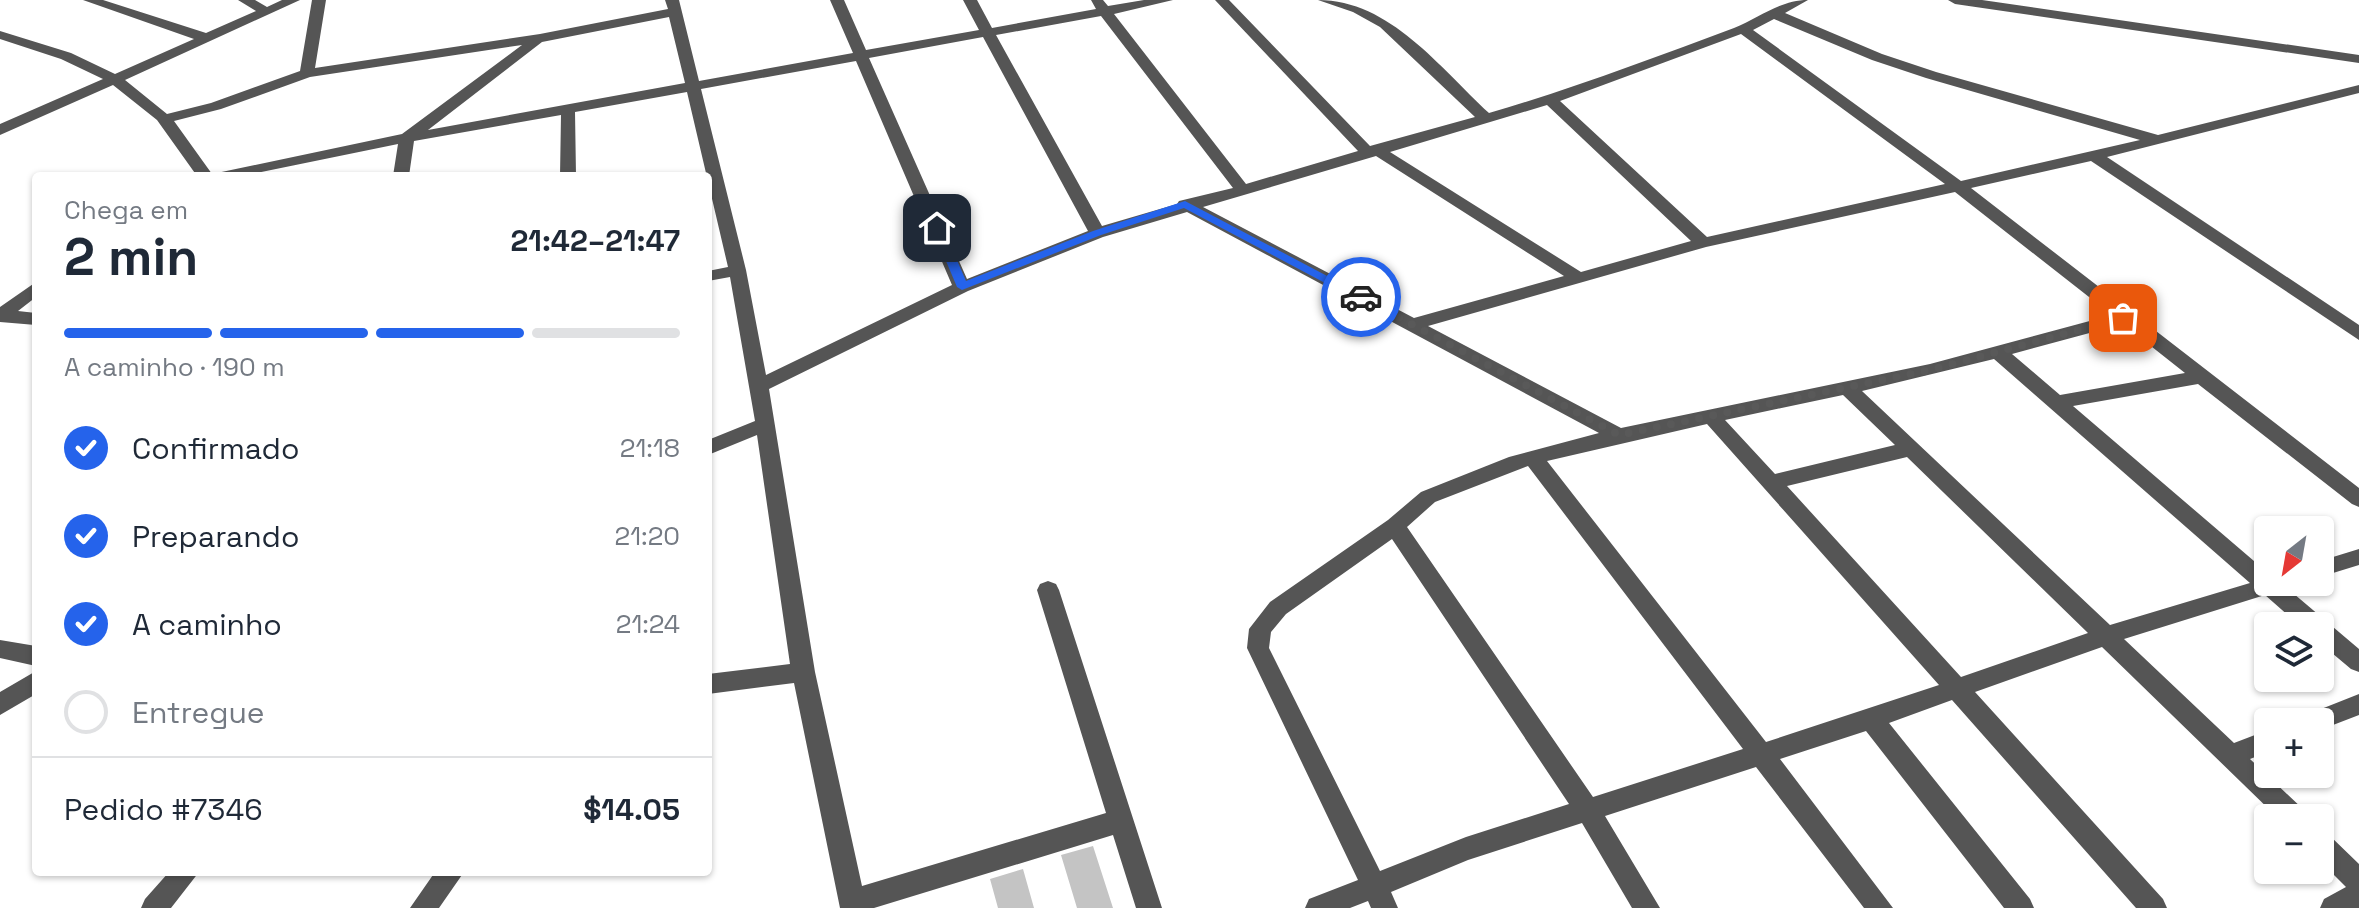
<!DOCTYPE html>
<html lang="pt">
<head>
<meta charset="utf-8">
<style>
  :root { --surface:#fff; --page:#f2f2f3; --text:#1f2937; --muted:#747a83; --line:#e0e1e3; --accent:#2563eb }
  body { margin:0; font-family:"Space Grotesk",sans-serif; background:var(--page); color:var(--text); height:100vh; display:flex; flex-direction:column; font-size:30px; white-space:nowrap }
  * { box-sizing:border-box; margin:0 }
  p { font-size:26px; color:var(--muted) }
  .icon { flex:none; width:44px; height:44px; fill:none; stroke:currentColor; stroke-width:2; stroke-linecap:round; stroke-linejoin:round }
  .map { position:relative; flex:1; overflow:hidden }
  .panel { position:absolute; left:32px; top:172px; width:680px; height:704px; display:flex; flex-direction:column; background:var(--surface); border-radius:8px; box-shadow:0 2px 6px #0004 }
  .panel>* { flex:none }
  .needle { width:52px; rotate:211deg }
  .fabs { position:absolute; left:2254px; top:516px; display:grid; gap:16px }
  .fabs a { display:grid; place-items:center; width:80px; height:80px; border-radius:8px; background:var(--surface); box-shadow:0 2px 6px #0004; font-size:40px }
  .pin { position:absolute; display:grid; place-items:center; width:68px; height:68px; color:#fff; margin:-34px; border-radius:16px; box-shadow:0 4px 12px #0006 }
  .courier { position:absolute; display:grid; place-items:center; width:80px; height:80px; margin:-40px; border:6px solid #2563eb; border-radius:50%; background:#fff; color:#222; box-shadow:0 2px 10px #0007 }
  .head em { font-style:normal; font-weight:700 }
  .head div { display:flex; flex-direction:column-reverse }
  .head { display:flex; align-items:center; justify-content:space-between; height:136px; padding:0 32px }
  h1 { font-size:52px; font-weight:700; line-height:60px }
  .bar { display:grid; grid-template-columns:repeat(4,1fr); gap:12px 8px; align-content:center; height:96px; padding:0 32px }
  .bar i { height:10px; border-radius:6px; background:var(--line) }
  .bar .current { background:var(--accent) }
  .bar p { grid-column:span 4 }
  .line { display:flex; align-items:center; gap:20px; padding:0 32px; border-top:2px solid var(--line) }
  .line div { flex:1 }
  ol { padding:0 32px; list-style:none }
  li { display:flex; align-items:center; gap:24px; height:88px }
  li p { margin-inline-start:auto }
  li .icon { padding:8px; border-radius:50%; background:var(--accent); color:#fff; stroke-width:4 }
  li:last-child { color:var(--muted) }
  li i { width:44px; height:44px; border:4px solid var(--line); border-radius:50% }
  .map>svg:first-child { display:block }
  .building { fill:#c4c4c4 }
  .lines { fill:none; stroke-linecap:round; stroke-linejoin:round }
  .minor { fill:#555; fill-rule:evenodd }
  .route { fill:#2563eb }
  .done { stroke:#595959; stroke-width:8; stroke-dasharray:0 14.4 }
</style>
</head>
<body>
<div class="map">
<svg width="2359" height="908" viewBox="0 0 2359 908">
  <rect width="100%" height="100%" fill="#fff"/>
  <path class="building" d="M1093,846L1113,908H1077L1061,855Z
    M1023,869L1034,908H998L990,879Z"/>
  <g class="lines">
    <path class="minor" d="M83,0H103L206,33L256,11L238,0H255L267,7L282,0H300L125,80L167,114L211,103L300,71L312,0H326L315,68L540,34L668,9L665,0H679L699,81L853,53L830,0H844L866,50L979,30L963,0H977L992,28L1096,9L1091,0H1103L1108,6L1144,0H1173L1114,14L1246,184L1358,151L1215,0H1229L1370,146L1475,117L1380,27L1353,12L1318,0C1390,0 1440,68 1489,113C1572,89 1653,58 1734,28C1759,18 1780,0 1808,0L1785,13L1882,54L1936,72L2158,135L2359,85V93L2107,157L2359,325V340L2091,161L1971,188L2359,488V507L2352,504L2198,384L2073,406L2268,573V582H2291L2287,588L2359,649V672L2351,669L2320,643V626H2300L2265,595L2124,639L2234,743L2268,730V752L2250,759L2304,810L2308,818H2278L2102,647L1975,692L2163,899L2167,908H2136L1952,700L1889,723L2030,899L2034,908H2004L1866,731L1780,759L1893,908H1864L1756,767L1605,816L1660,908H1632L1582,823L1468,860L1391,892L1398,908H1371L1368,901L1350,908H1305L1309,899L1358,880L1247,648L1249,629L1270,602L1388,520L1421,492L1509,457L1599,433L1187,212L1103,237L968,291L769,389L815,672L862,886L1106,813L1037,590L1040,584L1048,581L1056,584L1059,590L1162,908H1136L1113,835L874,908H840L794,683L708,694V674L790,664L757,435L708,455V440L755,421L730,277L708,281V271L728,267L687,92L575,112L576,176H560L561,115L414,141L409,176H393L398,144L242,176H197L157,120L113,85L0,135V124L103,79L61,59L0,39V31L71,53L115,74L194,39ZM1101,16L1233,188L1179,201L1177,204L1102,226L996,35ZM669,17L685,83L428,130L542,42ZM1774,19L1872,60L1926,78L2140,140L1961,181L1753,30ZM1741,34L1945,184L1707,237L1560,101ZM983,37L1088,231L967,279L869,58ZM522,45L402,134L212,174L174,121L221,109L310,77ZM856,61L952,285L766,375L746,270L701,89ZM1547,105L1691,241L1581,272L1390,152ZM1376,156L1564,276L1414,318L1203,207ZM1955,192L2112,315L1930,364L1621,428L1428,326L1706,247ZM2123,324L2185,373L2060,395L2012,354ZM1994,359L2250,583L2110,625L1862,391ZM1843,395L1895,445L1775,474L1725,420ZM1707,424L1939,685L1766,742L1547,461ZM1907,457L2088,633L1961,677L1787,486ZM1528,466L1743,749L1593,797L1407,527L1435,502ZM1392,539L1569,804L1466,837L1380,871L1269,648L1271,632L1286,614Z
      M1948,0H1982L2359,55V63L1955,4Z
      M36,282V297L18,311L36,313V325L0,322V307Z
      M2359,549V565L2320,577V561Z
      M0,640L36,646V666L0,658Z
      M36,671V694L0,715V692Z
      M2359,694V715L2320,730V722H2302L2306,715Z
      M2320,831L2329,835L2359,864V908H2320L2324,899L2346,887L2320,861Z
      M169,872H199L171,908H141L145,899Z
      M435,872H464L439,908H410Z"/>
  </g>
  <path class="route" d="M1185,201L1367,297L1357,300L1184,208L1101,235L962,290L957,287L932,228L937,225L943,228L966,281L1093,231Z"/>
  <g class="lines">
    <path class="done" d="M1361,297L1619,435L1930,370L2123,318"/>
  </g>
</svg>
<div class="fabs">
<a><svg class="needle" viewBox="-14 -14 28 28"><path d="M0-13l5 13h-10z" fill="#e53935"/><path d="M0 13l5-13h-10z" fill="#747a83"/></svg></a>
<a><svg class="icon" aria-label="layers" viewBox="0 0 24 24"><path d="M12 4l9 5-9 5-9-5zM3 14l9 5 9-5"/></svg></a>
<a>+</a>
<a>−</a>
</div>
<div class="pin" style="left:2123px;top:318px;background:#ea580c"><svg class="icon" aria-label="bag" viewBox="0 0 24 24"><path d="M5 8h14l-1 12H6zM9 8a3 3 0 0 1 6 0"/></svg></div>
<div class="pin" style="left:937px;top:228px;background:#1f2937"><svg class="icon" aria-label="home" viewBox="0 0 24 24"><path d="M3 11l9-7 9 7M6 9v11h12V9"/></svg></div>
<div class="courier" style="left:1361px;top:297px"><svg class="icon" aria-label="car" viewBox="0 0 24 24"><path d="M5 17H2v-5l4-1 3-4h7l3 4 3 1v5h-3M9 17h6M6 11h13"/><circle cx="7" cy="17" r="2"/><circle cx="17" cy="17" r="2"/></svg></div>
<section class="panel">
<div class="head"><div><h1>2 min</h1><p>Chega em</p></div><em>21:42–21:47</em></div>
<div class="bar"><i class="current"></i><i class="current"></i><i class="current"></i><i></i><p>A caminho · 190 m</p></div>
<ol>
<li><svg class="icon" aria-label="check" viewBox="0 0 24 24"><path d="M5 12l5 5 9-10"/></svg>Confirmado<p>21:18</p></li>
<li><svg class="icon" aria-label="check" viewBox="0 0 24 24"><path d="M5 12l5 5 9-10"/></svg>Preparando<p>21:20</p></li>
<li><svg class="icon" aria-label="check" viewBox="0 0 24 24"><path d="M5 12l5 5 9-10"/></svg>A caminho<p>21:24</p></li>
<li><i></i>Entregue</li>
</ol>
<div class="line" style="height:104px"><div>Pedido #7346</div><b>$14.05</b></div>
</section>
</div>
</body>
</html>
